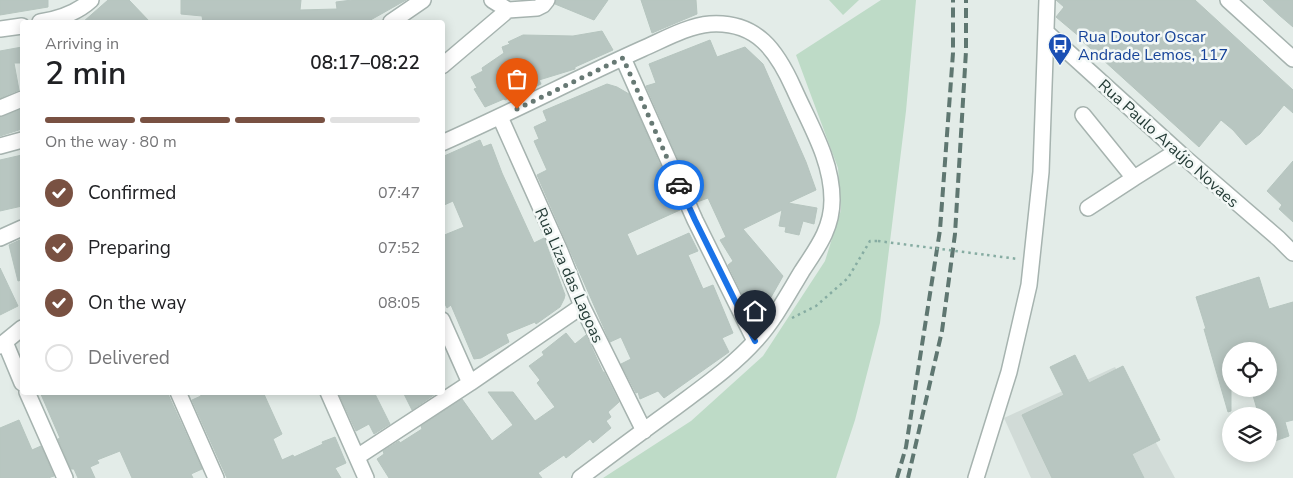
<!DOCTYPE html>
<html lang="en">
<head>
<meta charset="utf-8">
<style>
  :root { --surface:#fff; --page:#f2f2f2; --text:#202124; --muted:#757577; --line:#e0e0e0; --accent:#795142 }
  body { margin:0; font-family:"Nunito Sans",sans-serif; background:var(--page); color:var(--text); height:100vh; display:flex; flex-direction:column; font-size:19px; white-space:nowrap }
  * { box-sizing:border-box; margin:0 }
  p { font-size:16px; color:var(--muted) }
  .icon { flex:none; width:28px; height:28px; fill:none; stroke:currentColor; stroke-width:2; stroke-linecap:round; stroke-linejoin:round }
  .map { position:relative; flex:1; overflow:hidden }
  .sheet { position:absolute; left:20px; top:20px; width:425px; height:375px; display:flex; flex-direction:column; background:var(--surface); border-radius:5px; box-shadow:0 2px 12px #0003 }
  .sheet>* { flex:none }
  .fabs { position:absolute; left:1222px; top:342px; display:grid; gap:10px }
  .fabs a { display:grid; place-items:center; width:55px; height:55px; border-radius:50%; background:var(--surface); box-shadow:0 2px 12px #0003; font-size:25px }
  .pin { position:absolute; display:grid; place-items:center; width:42px; height:42px; color:#fff; margin:-51px -21px; border-radius:50% 50% 50% 0; rotate:-45deg; box-shadow:0 0 5px #0007 }
  .pin .icon { rotate:45deg }
  .courier { position:absolute; display:grid; place-items:center; width:50px; height:50px; margin:-25px; border:4px solid #1a73e8; border-radius:50%; background:#fff; color:#222; box-shadow:0 1px 6px #0007 }
  .headline em { font-style:normal; font-weight:600 }
  .headline div { display:flex; flex-direction:column-reverse }
  .headline { display:flex; align-items:center; justify-content:space-between; height:85px; padding:0 25px }
  h1 { font-size:32px; font-weight:600; line-height:38px }
  .bar { display:grid; grid-template-columns:repeat(4,1fr); gap:8px 5px; align-content:center; height:60px; padding:0 25px }
  .bar i { height:6px; border-radius:4px; background:var(--line) }
  .bar .current { background:var(--accent) }
  .bar p { grid-column:span 4 }
  ol { padding:0 25px; list-style:none }
  li { display:flex; align-items:center; gap:15px; height:55px }
  li p { margin-inline-start:auto }
  li .icon { padding:5px; border-radius:50%; background:var(--accent); color:#fff; stroke-width:4 }
  li:last-child { color:var(--muted) }
  li i { width:28px; height:28px; border:2px solid var(--line); border-radius:50% }
  .map>svg:first-child { display:block }
  .built { fill:#d1dbd7 }
  .green { fill:#bedbc7 }
  .building { fill:#b8c6c1; stroke:#b6c5bf }
  .lines { fill:none; stroke-linecap:round; stroke-linejoin:round }
  .minor-casing { stroke:#a6b3af; stroke-width:18 }
  .path { stroke:#86aca2; stroke-width:2.5; stroke-dasharray:2.5 4; stroke-linecap:butt }
  .minor { stroke:#fff; stroke-width:15 }
  .rail { stroke:#5f7771; stroke-width:4; stroke-dasharray:10 5; stroke-linecap:butt }
  .path-bridge { stroke:#86aca2; stroke-width:2.5; stroke-dasharray:2.5 4; stroke-linecap:butt }
  .done { stroke:#677974; stroke-width:5; stroke-dasharray:0 9 }
  .route { stroke:#1a73e8; stroke-width:6 }
  .labels { text-anchor:middle; stroke-width:5; stroke-linejoin:round; paint-order:stroke }
  .transit-label { font-size:16px; fill:#164399; stroke:#f3f8f6; text-anchor:start }
  .street-label { font-size:16px; fill:#243b36; stroke:#f3f8f6 }
</style>
</head>
<body>
<div class="map">
<svg width="1293" height="478" viewBox="0 0 1293 478">
  <rect width="100%" height="100%" fill="#e3ece8"/>
  <path class="built" d="M1115,367L1175,478H1031L1004,418Z"/>
  <path class="green" d="M829,0H859L843,15Z
    M881,0H916L906,111L880,323L855,420L836,478H603L691,421L763,356L825,261L841,210L838,168L796,55Z"/>
  <path class="building" d="M0,0H48V7L0,15Z
    M108,0H129L150,22H83Z
    M181,0H301L300,10L337,9L336,2L352,0H406L367,22H203L202,16L181,14Z
    M556,0H608L594,20L555,4Z
    M641,0H696L697,14L652,33Z
    M1056,0H1195L1293,90V113L1284,105L1260,134L1246,145L1233,130L1221,120L1199,147L1080,39L1081,38L1056,17L1064,7Z
    M1263,0H1293V27L1279,15Z
    M602,31L613,50L575,67V69L539,80L541,84L505,100L504,99L485,107L474,89L477,88L471,77L483,71L482,68L504,53L502,47L510,44L508,42L523,35L573,36Z
    M710,40L717,57L745,47L763,64L806,162L816,190L788,203L817,208L814,224L803,221L799,235L785,232L786,227L779,226L782,210L743,229L783,276L770,299L765,304L757,307L750,306L747,304L728,265L733,261L720,240L726,237L708,198L697,202L646,86L656,83L649,64Z
    M22,47V63H14L19,90L0,98V51Z
    M607,84L617,87L629,94L680,210L627,234L637,256L689,233L698,251L688,255L703,289L713,285L733,333L722,338L729,352L664,398L658,391L640,399L638,392L636,393L621,364L631,359L621,337L610,342L537,175L547,170L534,141L539,139L534,127L547,121L543,111Z
    M22,109V129L0,136V117Z
    M480,140L483,147L491,144L502,173L534,243L544,238L565,295L564,299L560,307L536,324L535,322L506,334L509,342L481,358L474,359L451,305L447,308L442,298V236L464,227L453,201L442,206V157Z
    M22,155V206L0,211V160Z
    M1293,161V222L1279,209L1282,205L1267,191Z
    M22,239V280L18,281L9,245Z
    M0,268L18,306L0,315Z
    M1259,277L1269,309L1293,302V420L1285,422L1289,436L1272,442L1269,431V416H1259L1252,392L1269,389V351H1231V411L1228,412L1204,329H1206L1196,297Z
    M566,333L575,344L586,335L603,372H604L619,402L608,412L611,417L606,421L611,428L593,443L590,439L566,458L564,455L538,473L542,478H389L377,459L384,454L383,451L399,441L400,443L422,429L421,426L462,399L492,441L513,425L488,392H513L535,421L555,407L537,383L540,380L529,366L544,355L542,352Z
    M1075,355L1089,383L1123,366L1160,440L1132,454L1144,478H1052L1022,415L1064,395L1050,367Z
    M40,392H167L202,469L191,474L193,478H132L120,451L97,460L99,463L90,467L95,478H78L74,469H71L58,439L60,438Z
    M200,392H263L282,434L273,439L282,460L293,455L294,457L323,444L322,442L335,437L346,463L335,468L341,478H227L192,400L201,396Z
    M338,392H374L390,424L374,434L369,424L356,431Z
    M403,392H438L412,410Z
    M19,420L32,450L41,446L54,476L48,478H0V428Z"/>
  <g class="lines">
    <g class="minor-casing">
      <path id="minor" d="M492,0L508,10
        M1228,0L1293,59
        M40,22C59,19 77,13 91,0
        M391,22L423,0
        M0,29L22,26
        M1046,32L1184,157L1279,239L1293,253
        M623,58L695,220L755,341
        M442,66L508,10L537,8L543,5L547,0
        M0,108L22,99
        M1083,115L1134,178L1177,151
        M500,117L560,251L582,306L644,431
        M442,143C510,113 575,79 642,49C663,40 687,26 710,24C757,21 777,51 794,89C810,125 832,160 832,200C832,229 817,248 802,271C788,294 775,319 757,339C733,366 704,386 676,407C644,430 612,454 580,478
        M0,146L22,140
        M1088,208L1134,178
        M0,238L22,228
        M442,320L470,383
        M5,342L22,383
        M0,346L22,328
        M27,392L65,478
        M178,392L216,478
        M328,392L366,478
        M357,457L470,383L582,306
        M976,478L1009,372L1029,285L1041,172L1047,0"/>
    </g>
    <path class="path" d="M987,255L1018,259
      M792,318L816,306L848,278L870,241H878"/>
    <use href="#minor" class="minor"/>
    <path class="rail" d="M897,478L906,447L940,230L953,53V0
      M908,478L942,331L955,234L966,51V0"/>
    <path class="path-bridge" d="M878,241L987,255"/>
  </g>
  <g class="lines">
    <path class="done" d="M517,109L623,58L679,185"/>
    <path class="route" d="M679,185L695,220L755,341"/>
  </g>
  <defs>
    <g id="bus-pin" transform="scale(1.25)"><path d="M0 17L-7.5 6A9.5 9.5 0 1 1 7.5 6Z" fill="#1a4fb4" stroke="#f3f8f6"/><path d="M-5-6H5V4H4V6H2V4H-2V6H-4V4H-5ZM-3.5-4V0h7V-4ZM-3.5 1.2v1.5H-2V1.2ZM2 1.2v1.5H3.5V1.2Z" fill="#fff"/></g>
  </defs>
  <g fill-rule="evenodd">
    <use href="#bus-pin" x="1060" y="45"/>
  </g>
  <g class="labels">
    <g class="transit-label">
      <text x="1078" y="42">Rua Doutor Oscar<tspan x="1078" dy="18">Andrade Lemos, 117</tspan></text>
    </g>
    <g class="street-label">
      <text transform="translate(1169 143) rotate(42)" y="6">Rua Paulo Araújo Novaes</text>
      <text transform="translate(570 275) rotate(66)" y="6">Rua Liza das Lagoas</text>
    </g>
  </g>
</svg>
<div class="fabs">
<a><svg class="icon" aria-label="locate" viewBox="0 0 24 24"><circle cx="12" cy="12" r="6"/><path d="M12 2v4M12 18v4M2 12h4M18 12h4"/></svg></a>
<a><svg class="icon" aria-label="layers" viewBox="0 0 24 24"><path d="M12 4l9 5-9 5-9-5zM3 14l9 5 9-5"/></svg></a>
</div>
<div class="pin" style="left:517px;top:109px;background:#ea580c"><svg class="icon" aria-label="bag" viewBox="0 0 24 24"><path d="M5 8h14l-1 12H6zM9 8a3 3 0 0 1 6 0"/></svg></div>
<div class="pin" style="left:755px;top:341px;background:#1f2937"><svg class="icon" aria-label="home" viewBox="0 0 24 24"><path d="M3 11l9-7 9 7M6 9v11h12V9"/></svg></div>
<div class="courier" style="left:679px;top:185px"><svg class="icon" aria-label="car" viewBox="0 0 24 24"><path d="M5 17H2v-5l4-1 3-4h7l3 4 3 1v5h-3M9 17h6M6 11h13"/><circle cx="7" cy="17" r="2"/><circle cx="17" cy="17" r="2"/></svg></div>
<section class="sheet">
<div class="headline"><div><h1>2 min</h1><p>Arriving in</p></div><em>08:17–08:22</em></div>
<div class="bar"><i class="current"></i><i class="current"></i><i class="current"></i><i></i><p>On the way · 80 m</p></div>
<ol>
<li><svg class="icon" aria-label="check" viewBox="0 0 24 24"><path d="M5 12l5 5 9-10"/></svg>Confirmed<p>07:47</p></li>
<li><svg class="icon" aria-label="check" viewBox="0 0 24 24"><path d="M5 12l5 5 9-10"/></svg>Preparing<p>07:52</p></li>
<li><svg class="icon" aria-label="check" viewBox="0 0 24 24"><path d="M5 12l5 5 9-10"/></svg>On the way<p>08:05</p></li>
<li><i></i>Delivered</li>
</ol>
</section>
</div>
</body>
</html>
